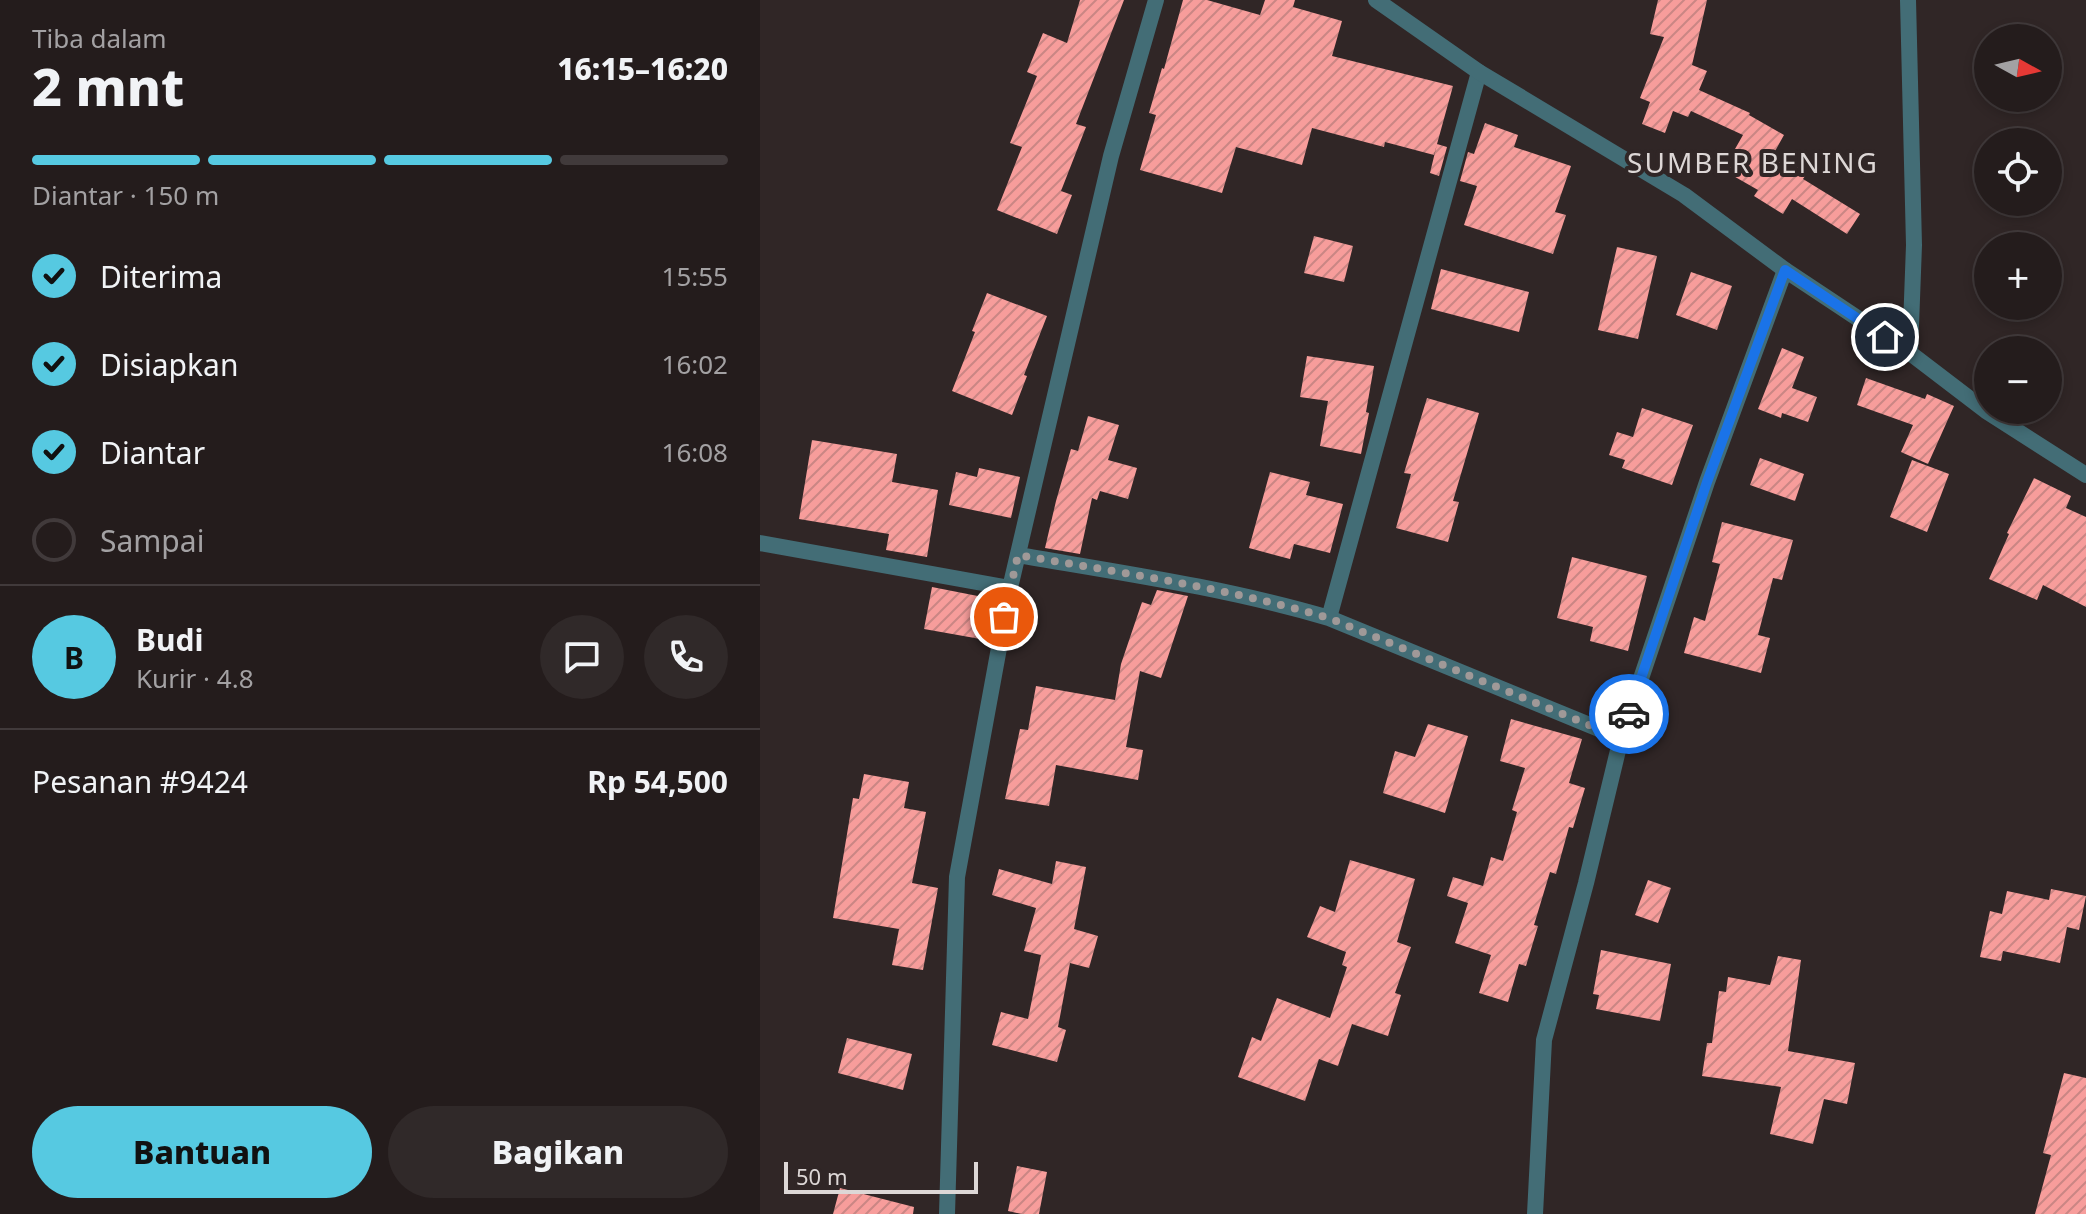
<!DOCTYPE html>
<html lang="id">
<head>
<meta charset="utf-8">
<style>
  :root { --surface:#241c1c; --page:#302929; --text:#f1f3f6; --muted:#a3a1a3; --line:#413a3b; --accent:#56c9e1 }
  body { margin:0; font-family:"Noto Sans",sans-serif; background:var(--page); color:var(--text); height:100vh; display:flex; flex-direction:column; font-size:30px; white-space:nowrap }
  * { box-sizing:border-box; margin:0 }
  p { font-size:26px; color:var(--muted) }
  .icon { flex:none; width:44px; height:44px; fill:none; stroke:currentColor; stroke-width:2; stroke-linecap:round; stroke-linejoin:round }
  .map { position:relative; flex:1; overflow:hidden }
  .details { display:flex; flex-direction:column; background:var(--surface); width:760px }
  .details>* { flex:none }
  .needle { width:52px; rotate:98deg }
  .tools { position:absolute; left:1214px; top:24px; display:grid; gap:16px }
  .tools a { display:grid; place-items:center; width:88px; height:88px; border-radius:50%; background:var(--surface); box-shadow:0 4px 12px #0003,0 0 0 2px var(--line); font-size:40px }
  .scale { position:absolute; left:24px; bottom:20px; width:194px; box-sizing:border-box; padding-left:8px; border:4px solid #ddd7d6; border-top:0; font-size:22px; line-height:28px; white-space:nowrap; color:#ddd7d6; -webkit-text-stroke:6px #302626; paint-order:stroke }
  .pin { position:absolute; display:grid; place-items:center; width:68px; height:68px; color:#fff; margin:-34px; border:4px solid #fff; border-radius:50%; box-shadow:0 2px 8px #0007 }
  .courier { position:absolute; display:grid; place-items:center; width:80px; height:80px; margin:-40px; border:6px solid #1a73e8; border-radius:50%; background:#fff; color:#222; box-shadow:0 2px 10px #0007 }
  .summary em { font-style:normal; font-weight:800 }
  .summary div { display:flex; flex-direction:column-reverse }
  .summary { display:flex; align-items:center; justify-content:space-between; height:136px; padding:0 32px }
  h1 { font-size:52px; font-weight:800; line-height:60px }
  .bar { display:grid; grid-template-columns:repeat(4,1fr); gap:12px 8px; align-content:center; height:96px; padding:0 32px }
  .bar i { height:10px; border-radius:6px; background:var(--line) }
  .bar .active { background:var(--accent) }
  .bar p { grid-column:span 4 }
  .line { display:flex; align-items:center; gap:20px; padding:0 32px; border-top:2px solid var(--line) }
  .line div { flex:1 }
  .round { display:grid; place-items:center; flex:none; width:84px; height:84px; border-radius:42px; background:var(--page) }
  ol { padding:0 32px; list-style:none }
  li { display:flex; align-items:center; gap:24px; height:88px }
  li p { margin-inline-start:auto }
  li .icon { padding:8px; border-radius:50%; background:var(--accent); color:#111; stroke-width:4 }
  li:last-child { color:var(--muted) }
  li i { width:44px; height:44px; border:4px solid var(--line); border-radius:50% }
  .cta { display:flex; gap:16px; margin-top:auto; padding:16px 32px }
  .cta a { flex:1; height:92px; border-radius:48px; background:var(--accent); color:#111; font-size:32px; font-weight:800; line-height:92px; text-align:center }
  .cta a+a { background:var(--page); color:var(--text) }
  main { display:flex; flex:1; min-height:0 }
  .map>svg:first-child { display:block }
  .building { fill:url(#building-hatch) }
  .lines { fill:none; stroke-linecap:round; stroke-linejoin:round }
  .minor { stroke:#436d76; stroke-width:16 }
  .tertiary { stroke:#436d76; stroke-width:16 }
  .done { stroke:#a09998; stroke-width:8; stroke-dasharray:0 14.4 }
  .route { stroke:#1a73e8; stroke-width:10 }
  .labels { text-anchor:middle; stroke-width:8; stroke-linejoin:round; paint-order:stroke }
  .quarter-label { font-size:28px; letter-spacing:2px; fill:#ddd7d6; stroke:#302626 }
</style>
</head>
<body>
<main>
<section class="details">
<div class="summary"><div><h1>2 mnt</h1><p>Tiba dalam</p></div><em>16:15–16:20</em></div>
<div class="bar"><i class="active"></i><i class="active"></i><i class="active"></i><i></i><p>Diantar · 150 m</p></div>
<ol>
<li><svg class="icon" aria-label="check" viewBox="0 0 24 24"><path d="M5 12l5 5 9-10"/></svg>Diterima<p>15:55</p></li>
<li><svg class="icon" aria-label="check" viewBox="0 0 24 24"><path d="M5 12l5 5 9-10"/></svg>Disiapkan<p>16:02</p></li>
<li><svg class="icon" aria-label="check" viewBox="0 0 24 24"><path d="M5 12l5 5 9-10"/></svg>Diantar<p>16:08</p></li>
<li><i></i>Sampai</li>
</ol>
<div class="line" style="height:144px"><b class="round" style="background:var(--accent);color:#111">B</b><div><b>Budi</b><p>Kurir · 4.8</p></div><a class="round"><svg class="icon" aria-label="chat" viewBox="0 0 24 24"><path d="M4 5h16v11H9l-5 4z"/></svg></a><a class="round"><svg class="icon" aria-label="phone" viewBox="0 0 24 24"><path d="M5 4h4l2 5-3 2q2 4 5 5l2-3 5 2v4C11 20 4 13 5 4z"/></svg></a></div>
<div class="line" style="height:104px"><div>Pesanan #9424</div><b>Rp 54,500</b></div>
<div class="cta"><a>Bantuan</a><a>Bagikan</a></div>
</section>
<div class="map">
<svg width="1326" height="1214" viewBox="0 0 1326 1214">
  <defs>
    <pattern id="building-hatch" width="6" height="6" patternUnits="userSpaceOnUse" patternTransform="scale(2)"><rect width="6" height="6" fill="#f79d9b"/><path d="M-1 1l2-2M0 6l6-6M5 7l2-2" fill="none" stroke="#ca8684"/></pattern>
  </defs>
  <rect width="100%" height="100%" fill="#302626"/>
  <path class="building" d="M320,0H364L316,124L326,127L301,191L312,195L297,234L237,210L262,147L250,143L277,76L267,72L283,33L307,43Z
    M423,0H447L500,15L505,0H535L533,7L582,21L572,56L693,86L674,155L625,142L624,147L552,128L542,165L476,147L462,193L380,170L396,115L389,113L402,68L404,69Z
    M898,0H947L932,65L947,71L939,90L990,113L989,115L1024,135L1014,153L1047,173L1043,179L1100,214L1087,234L1032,199L1023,214L994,196L998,190L963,170L983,135L931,111L928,117L913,111L905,133L882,124L890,102L880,98L904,37L890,34Z
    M725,123L758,135L754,147L811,166L795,212L806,215L793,254L704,225L717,186L700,181L708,152L714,154Z
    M677,144L687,147L679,176L670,173Z
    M554,236L593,246L584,282L544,273Z
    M857,247L897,256L878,339L838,330Z
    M681,269L769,292L759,332L671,309Z
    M931,272L972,286L957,330L916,315Z
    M227,293L287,316L264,375L267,376L252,415L192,391L215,332L212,331Z
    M1022,348L1044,357L1032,388L1057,397L1048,422L1022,413L1021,418L998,409Z
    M547,356L614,366L606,412L609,413L601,454L560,446L568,401L540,397Z
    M1106,378L1165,399L1167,394L1194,406L1168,464L1141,452L1153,425L1097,405Z
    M667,398L719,413L693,501L699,502L688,542L636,528L651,474L644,473Z
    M882,408L933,425L912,485L862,468L865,460L849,455L857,432L873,437Z
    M328,416L359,425L348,460L377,468L368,499L340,491L337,500L332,498L320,554L285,548L296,501L311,449L318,451Z
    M52,440L137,454L132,482L178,490L167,557L126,550L129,534L39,519Z
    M1000,458L1044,474L1035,501L990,485Z
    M1152,460L1189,474L1167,532L1130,517Z
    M219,468L260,477L251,518L189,505L196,472L217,477Z
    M510,472L550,482L546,495L583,504L570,553L534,544L530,559L489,548Z
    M1274,478L1311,496L1306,508L1326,517V607L1283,585L1277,600L1229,579L1249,534L1247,533Z
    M962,522L1033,540L1022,580L1013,578L998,635L1010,638L1001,673L924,653L934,617L945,621L960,564L952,562Z
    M812,557L887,576L868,651L830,641L833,627L797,618Z
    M172,587L233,599L226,640L164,629Z
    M397,590L428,596L401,678L380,671L366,747L383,750L378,780L296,765L289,806L245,799L260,729L268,730L276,686L355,700L361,664L382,602L391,605Z
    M751,719L822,739L809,783L825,788L813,828L809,827L796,874L790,872L774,925L778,926L766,966L759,964L748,1002L719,993L731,955L695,943L708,903L687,896L693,877L723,886L731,857L743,861L757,812L752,810L765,768L740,761Z
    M668,724L708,736L685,813L623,793L635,751L655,757Z
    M104,774L149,782L144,808L166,812L152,883L178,888L163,970L132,965L139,929L73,918L93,798L99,799Z
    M590,860L655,879L637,942L651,947L635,993L641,995L628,1036L592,1024L578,1066L559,1059L545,1101L478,1077L492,1037L501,1041L517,998L570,1018L587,967L582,965L586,952L547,937L560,906L575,912Z
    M296,861L326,867L314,929L338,936L329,968L310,963L298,1027L306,1030L297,1062L232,1045L241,1012L268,1019L281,955L264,951L276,908L232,895L239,869L292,884Z
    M888,880L911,888L898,923L875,915Z
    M1291,889L1326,896L1319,930L1307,927L1300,963L1243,951L1241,961L1220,957L1230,911L1242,914L1247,891L1289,900Z
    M841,950L911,964L900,1021L836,1009L839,995L833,994Z
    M1018,956L1041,960L1028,1051L1095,1063L1087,1104L1064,1099L1053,1144L1010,1134L1021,1087L942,1076L947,1043H952L959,991L966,992L968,977L1010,985Z
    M87,1038L152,1054L143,1090L78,1073Z
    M1304,1073L1326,1078V1214H1275L1291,1155L1283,1153Z
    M257,1166L287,1172L279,1214H262L248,1211Z
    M80,1188L154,1207L153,1214H73Z"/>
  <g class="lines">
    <path class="minor" d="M1148,0L1154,245L1150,353
      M0,543L250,588
      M258,555C363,573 467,588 569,618L861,738
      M569,618L719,72
      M187,1214L197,877L250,588L351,156L396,0
      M775,1214L784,1040L826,883L861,738L947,482L1025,270"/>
    <path class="tertiary" d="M616,0L719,72L924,195L1025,270L1150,353L1226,411L1326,475"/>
  </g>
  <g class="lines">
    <path class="done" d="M244,617L258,555C363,573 467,588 569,618L861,738L869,714"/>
    <path class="route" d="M869,714L947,482L1025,270L1125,337"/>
  </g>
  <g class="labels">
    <g class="quarter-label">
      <text x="993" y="173">SUMBER BENING</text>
    </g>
  </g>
</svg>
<div class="tools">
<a><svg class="needle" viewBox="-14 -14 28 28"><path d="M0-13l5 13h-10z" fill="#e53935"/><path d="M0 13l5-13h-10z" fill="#a3a1a3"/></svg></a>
<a><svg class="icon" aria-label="locate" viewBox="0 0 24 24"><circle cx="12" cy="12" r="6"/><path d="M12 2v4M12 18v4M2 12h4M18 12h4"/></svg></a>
<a>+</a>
<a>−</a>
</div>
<div class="scale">50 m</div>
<div class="pin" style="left:244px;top:617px;background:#ea580c"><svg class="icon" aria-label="bag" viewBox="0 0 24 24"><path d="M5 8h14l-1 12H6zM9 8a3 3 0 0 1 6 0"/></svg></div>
<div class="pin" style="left:1125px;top:337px;background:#1f2937"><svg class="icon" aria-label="home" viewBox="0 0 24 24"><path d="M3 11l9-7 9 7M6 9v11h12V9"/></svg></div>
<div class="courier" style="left:869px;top:714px"><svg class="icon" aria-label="car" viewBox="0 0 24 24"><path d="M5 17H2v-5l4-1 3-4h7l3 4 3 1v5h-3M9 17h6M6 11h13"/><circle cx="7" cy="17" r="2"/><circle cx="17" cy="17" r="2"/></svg></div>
</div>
</main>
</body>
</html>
